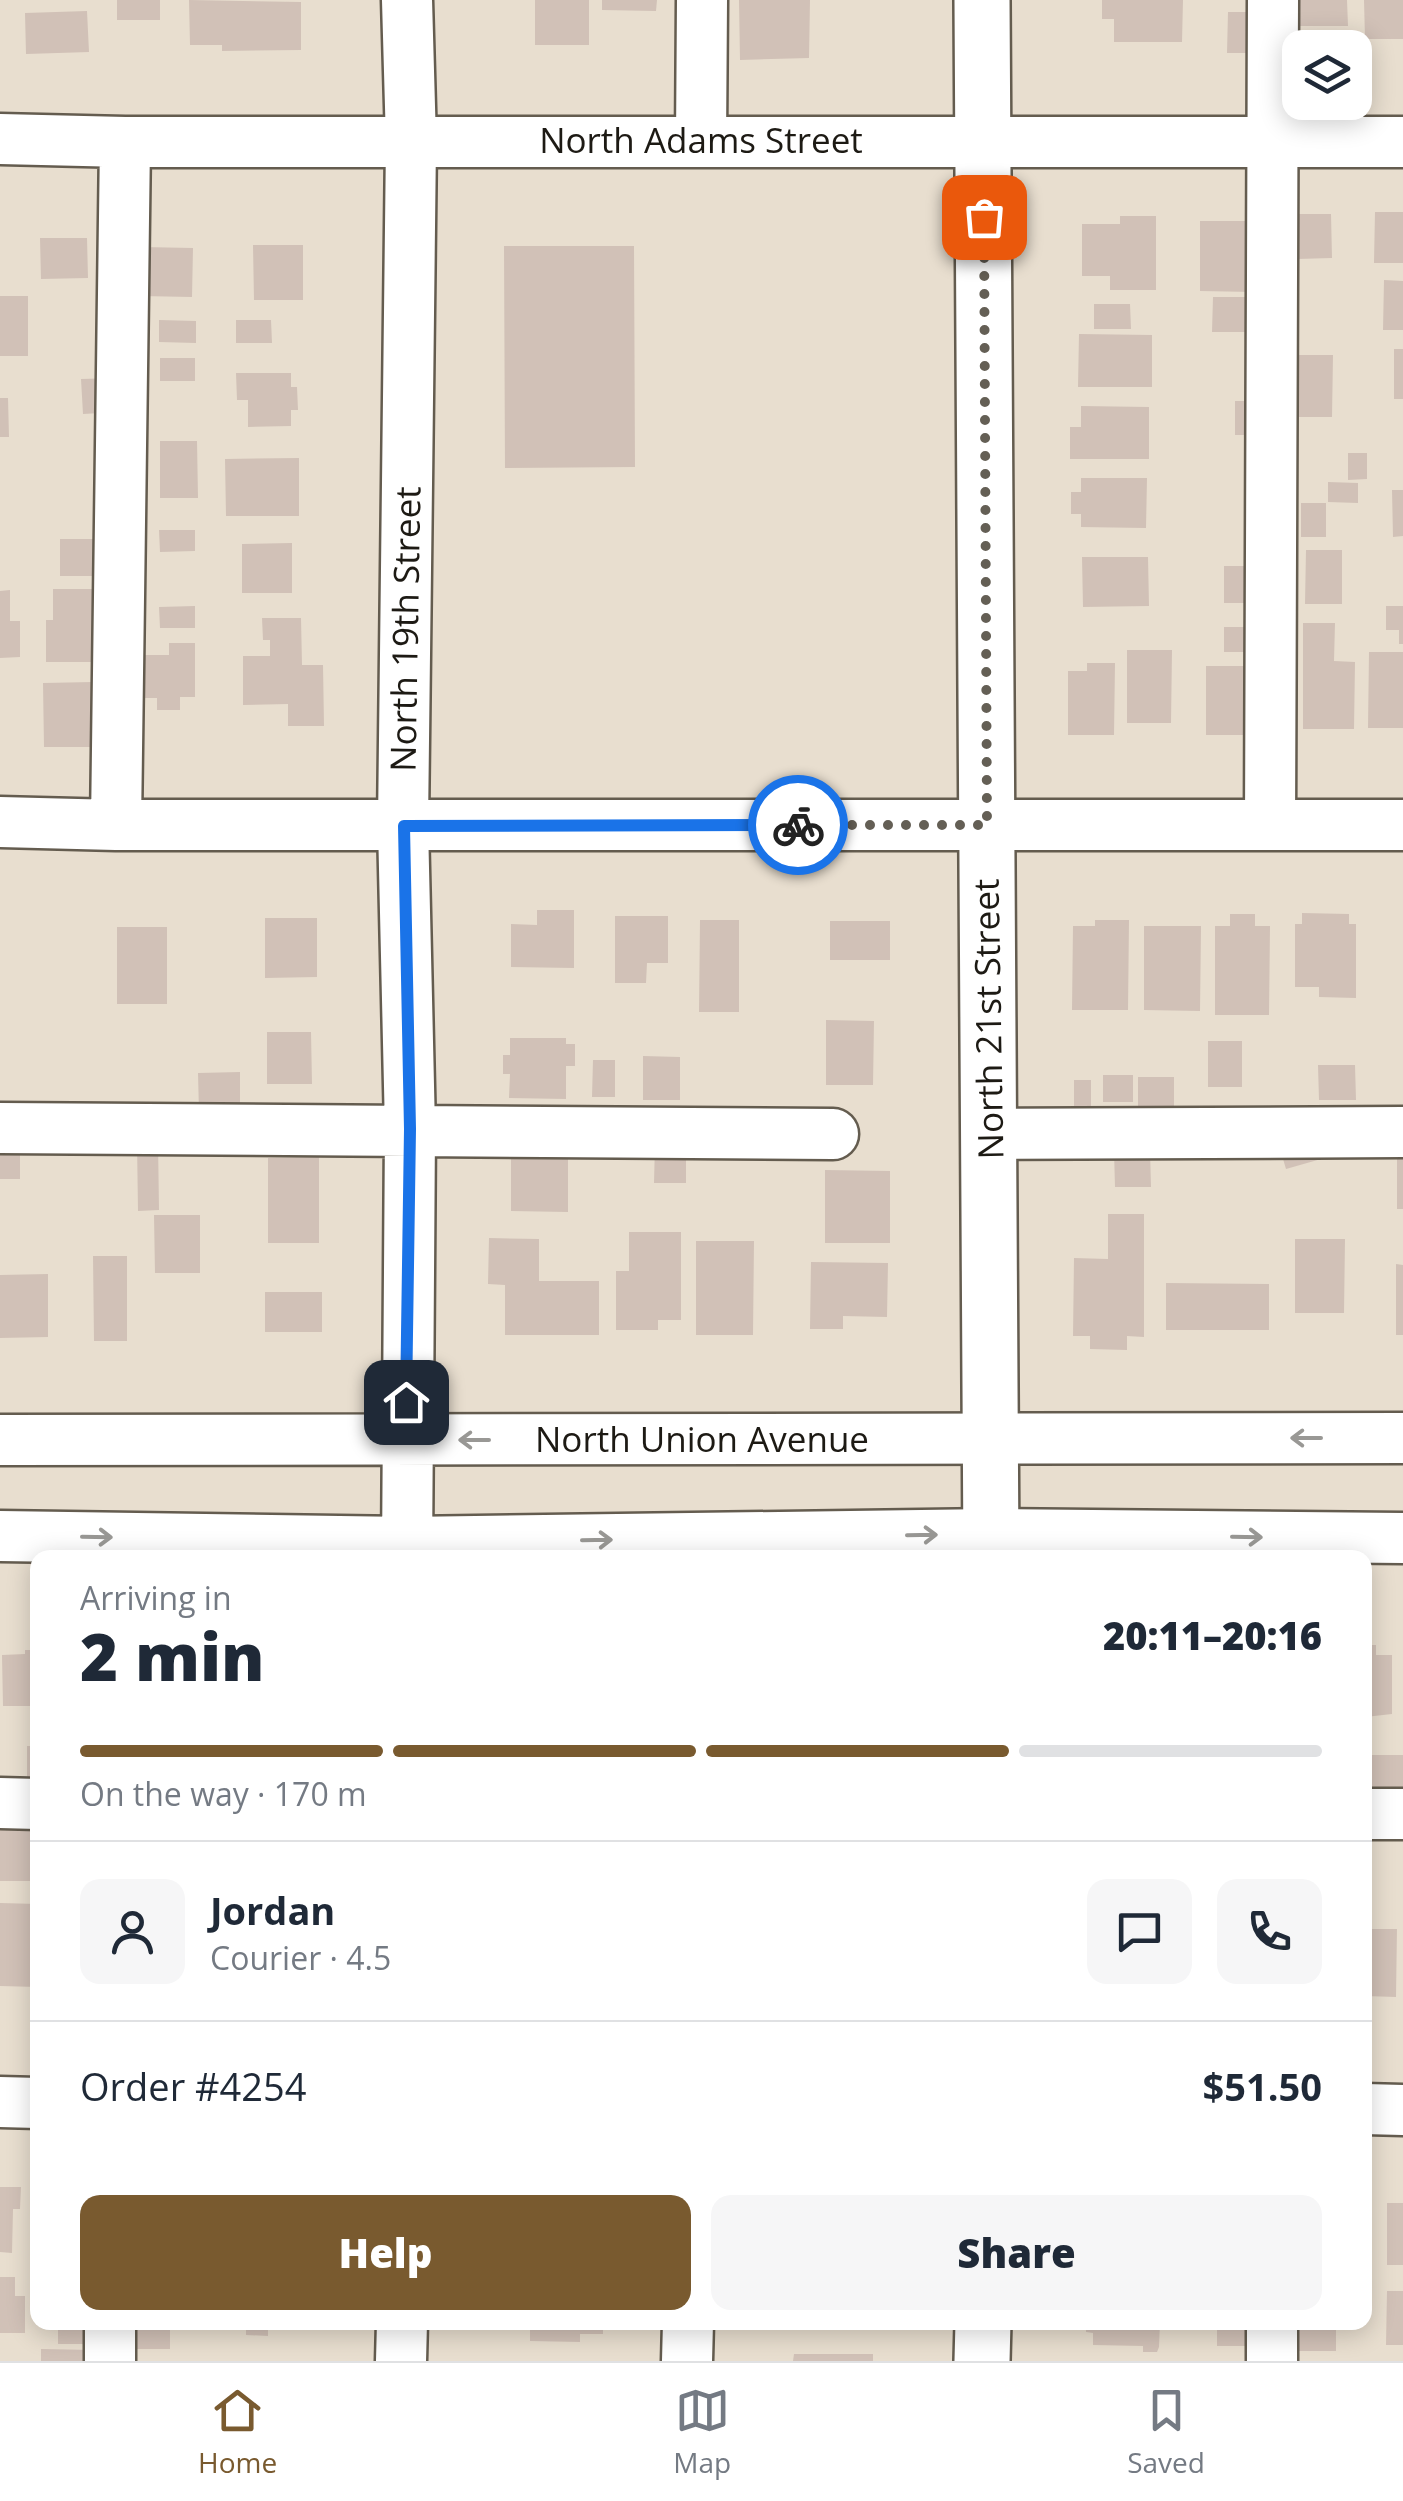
<!DOCTYPE html>
<html lang="en">
<head>
<meta charset="utf-8">
<style>
  :root { --surface:#fff; --page:#f6f6f7; --text:#1f2937; --muted:#747a83; --line:#e0e1e3; --accent:#795a2f }
  body { margin:0; font-family:"Open Sans",sans-serif; background:var(--page); color:var(--text); height:100vh; display:flex; flex-direction:column; font-size:38px; white-space:nowrap }
  * { box-sizing:border-box; margin:0 }
  p { font-size:32px; color:var(--muted) }
  .icon { flex:none; width:55px; height:55px; fill:none; stroke:currentColor; stroke-width:2; stroke-linecap:round; stroke-linejoin:round }
  .map { position:relative; flex:1; overflow:hidden }
  .side { position:absolute; left:30px; top:1550px; width:1342px; height:780px; display:flex; flex-direction:column; background:var(--surface); border-radius:20px; box-shadow:0 5px 25px #0003 }
  .side>* { flex:none }
  .fabs { position:absolute; left:1282px; top:30px; display:grid; gap:20px }
  .fabs a { display:grid; place-items:center; width:90px; height:90px; border-radius:20px; background:var(--surface); box-shadow:0 5px 25px #0003; font-size:50px }
  .pin { position:absolute; display:grid; place-items:center; width:85px; height:85px; color:#fff; margin:-42px; border-radius:20px; box-shadow:0 5px 15px #0006 }
  .courier { position:absolute; display:grid; place-items:center; width:100px; height:100px; margin:-50px; border:8px solid #1a73e8; border-radius:50%; background:#fff; color:#222; box-shadow:0 2px 12px #0007 }
  .summary em { font-style:normal; font-weight:800 }
  .summary div { display:flex; flex-direction:column-reverse }
  .summary { display:flex; align-items:center; justify-content:space-between; height:170px; padding:0 50px }
  h1 { font-size:65px; font-weight:800; line-height:75px }
  .bar { display:grid; grid-template-columns:repeat(4,1fr); gap:15px 10px; align-content:center; height:120px; padding:0 50px }
  .bar i { height:12px; border-radius:8px; background:var(--line) }
  .bar .on { background:var(--accent) }
  .bar p { grid-column:span 4 }
  .line { display:flex; align-items:center; gap:25px; padding:0 50px; border-top:2px solid var(--line) }
  .line div { flex:1 }
  .round { display:grid; place-items:center; flex:none; width:105px; height:105px; border-radius:20px; background:var(--page) }
  .cta { display:flex; gap:20px; margin-top:auto; padding:20px 50px }
  .cta a { flex:1; height:115px; border-radius:20px; background:var(--accent); color:#fff; font-size:40px; font-weight:800; line-height:115px; text-align:center }
  .cta a+a { background:var(--page); color:var(--text) }
  .menu { display:flex; justify-content:space-around; align-items:center; height:140px; border-top:2px solid var(--line); background:var(--surface); font-size:28px; color:var(--muted) }
  .menu a { display:grid; justify-items:center; gap:5px }
  .menu .on { color:var(--accent) }
  .map>svg:first-child { display:block }
  .building { fill:#d1c1b7 }
  .lines { fill:none; stroke-linecap:round; stroke-linejoin:round }
  .minor-casing { stroke:#645c4f; stroke-width:55 }
  .major-casing { stroke:#645c4f; stroke-width:60 }
  .minor { stroke:#fff; stroke-width:50 }
  .major { stroke:#fff; stroke-width:55 }
  .oneway { stroke:#999895 }
  .done { stroke:#645f55; stroke-width:10; stroke-dasharray:0 18 }
  .route { stroke:#1a73e8; stroke-width:12 }
  .labels { text-anchor:middle; stroke-width:10; stroke-linejoin:round; paint-order:stroke }
  .street-label { font-size:35px; fill:#1d1a14; stroke:#fff }
</style>
</head>
<body>
<div class="map">
<svg width="1403" height="2361" viewBox="0 0 1403 2361">
  <rect width="100%" height="100%" fill="#e8decf"/>
  <path class="building" d="M117,0H160V20H117Z
    M189,0L301,2V50L222,51V45H190Z
    M535,0H589V45H535Z
    M602,0H657L656,11L602,10Z
    M739,0H810L809,58L740,60Z
    M1102,0H1183L1182,42H1114V19H1102Z
    M1291,0H1347L1348,26H1291Z
    M1364,0H1403V39H1365Z
    M87,11L89,52L26,54L25,13Z
    M1228,12H1263V53H1227Z
    M1375,212H1403V263H1374Z
    M1296,214H1331L1332,258L1297,259Z
    M1120,216H1156V290H1110V276H1082V224H1120Z
    M1200,221H1255L1254,292L1200,291Z
    M40,238H87L88,278L41,279Z
    M253,245H303V300H254Z
    M504,246H634L635,467L505,468Z
    M142,247L193,248L192,297L141,296Z
    M1384,280L1403,281V330H1383Z
    M0,296H28V356H0Z
    M1213,297H1258L1257,332H1212Z
    M1094,304H1130L1131,329H1094Z
    M159,320L196,321V343L159,342Z
    M236,320H271L272,343H236Z
    M1079,334L1152,335V387H1078Z
    M1394,349H1403V399H1394Z
    M1295,355H1333L1332,417H1295Z
    M160,358H195V381H160Z
    M236,373H291V387H297L298,410H291V426L248,427V400H237Z
    M117,378L118,412L83,414L81,379Z
    M0,398H8L9,437H0Z
    M1235,401H1262V435H1235Z
    M1081,406L1149,407V459H1070V427H1081Z
    M160,441H197L198,498H160Z
    M1348,453H1367V479L1348,480Z
    M299,458V516H226L225,459Z
    M1081,478H1147L1146,528L1081,527V514H1071V492H1081Z
    M1328,482L1358,483V503L1328,502Z
    M1392,490H1403V536L1393,537Z
    M1301,503H1326V537H1301Z
    M159,530H195V551L160,552Z
    M60,539H103L104,576H60Z
    M292,543V593H242V544Z
    M1306,550H1342V604H1305Z
    M1082,557H1148L1149,606L1083,607Z
    M1224,566H1260V603H1224Z
    M53,589H99L98,662H46V620H53Z
    M10,590V621H20V657L0,658V591Z
    M195,606V628H160L159,607Z
    M1386,606H1403V644H1399V630H1386Z
    M262,618H301L302,665H323L324,726H288V704L243,705V656H270V640H263Z
    M1303,623H1335L1334,661L1355,662L1354,729H1303Z
    M1224,627H1260V652H1224Z
    M169,643H195V697H180V710H157V698H144V655H169Z
    M1127,650H1172L1171,723H1127Z
    M1369,652H1403V728H1368Z
    M1087,663H1115L1114,735H1068V671H1087Z
    M1206,666H1257V735H1206Z
    M93,682V747H44L43,683Z
    M537,910H574V968L511,967V924L537,925Z
    M1302,913L1349,914V924H1356V998L1319,997V987H1295V924H1302Z
    M1230,914H1255V926H1270L1269,1015H1215V926H1230Z
    M615,916H668V963H647L646,983H615Z
    M265,918H317V977L265,978Z
    M700,920H739V1012H699Z
    M1095,920H1129L1128,1010H1072L1073,926H1095Z
    M830,921H890V960H830Z
    M1144,926H1201L1200,1011L1144,1010Z
    M117,927H167V1004H117Z
    M826,1020L874,1021L873,1085H826Z
    M267,1032H311L312,1084H267Z
    M510,1038H566V1044H575V1066H566V1099L509,1098L510,1074H503V1055H510Z
    M1208,1041H1242V1087H1208Z
    M643,1056L680,1057V1100H643Z
    M593,1060H615V1097H592Z
    M1318,1065H1355L1356,1100H1319Z
    M240,1072V1112H199L198,1073Z
    M1103,1075H1133V1102H1103Z
    M1138,1077H1174V1111L1138,1110Z
    M1074,1080H1091V1106H1074Z
    M527,1138L568,1139V1212L511,1211V1158H527Z
    M0,1141H20V1179H0Z
    M158,1141L159,1210L138,1211L137,1142Z
    M1316,1142L1321,1159L1286,1169L1281,1152Z
    M655,1144L686,1145V1183H654Z
    M1397,1146H1403V1209H1397Z
    M1114,1151H1150L1151,1187H1115Z
    M319,1157V1243H268V1158Z
    M825,1170L890,1171V1243H825Z
    M1108,1214H1144V1337L1127,1336V1350L1090,1349V1336H1073L1074,1258L1108,1259Z
    M154,1215H200V1273H155Z
    M629,1232H681V1320H658V1330H616V1271H629Z
    M489,1238L539,1239V1281H599V1335H505V1285L488,1284Z
    M1295,1239H1345L1344,1313H1295Z
    M696,1241H754L753,1335H696Z
    M93,1256H127V1341H94Z
    M811,1262L888,1263L887,1317L843,1316V1329H810Z
    M1396,1264L1403,1265V1335H1396Z
    M48,1274V1337L0,1338V1275Z
    M1166,1283L1269,1284V1330H1166Z
    M265,1292H322V1332H265Z
    M1365,1645H1376V1655H1392V1714L1365,1717Z
    M25,1650H38V1706H3L2,1655L25,1654Z
    M27,1746H38V1781L27,1782Z
    M1366,1755H1403V1795H1365Z
    M0,1818H35V1881H0Z
    M0,1903L38,1904V1987L0,1986Z
    M1365,1929H1397L1396,1997L1365,1996Z
    M0,2187H21L20,2209H13L12,2253L0,2252Z
    M1387,2203H1403V2265H1387Z
    M0,2277H15V2296H25V2333H0Z
    M1387,2291H1403V2345H1386Z
    M58,2322H94V2344H58Z
    M200,2322H268V2336L246,2335V2329L200,2328Z
    M530,2322H603V2334H580V2342L530,2341Z
    M1086,2322H1160L1159,2347L1157,2352H1143V2346L1093,2345V2333L1086,2332Z
    M1217,2322H1253V2346H1217Z
    M1298,2322H1336V2351H1298Z
    M136,2324H170V2349H136Z
    M41,2349L94,2350V2361H41Z
    M794,2354H873V2361H793Z"/>
  <g class="lines">
    <g class="minor-casing">
      <path id="minor" d="M0,139L125,142H1403
        M701,141L702,0
        M0,822L116,825H1403
        M116,825L125,142
        M1270,825L1273,0
        M0,1128L833,1134
        M990,1134L1403,1132
        M0,1440L1403,1438
        M0,1536L407,1542L992,1534L1403,1538
        M407,1558L410,1129L403,825L411,142L407,0
        M0,1803L38,1804
        M1365,1814H1403
        M0,2102L38,2103
        M1365,2109L1403,2110
        M110,2322V2361
        M401,2361L402,2322
        M687,2361L688,2322
        M1272,2361V2322"/>
    </g>
    <g class="major-casing">
      <path id="major" d="M982,0L991,1558
        M982,2361L983,2322"/>
    </g>
    <use href="#minor" class="minor"/>
    <use href="#major" class="major"/>
  </g>
  <defs><path id="oneway-shaft" d="M-6 0H5M1.5-3L5.5 0L1.5 3" fill="none" stroke-width="1.6" stroke-linecap="round" stroke-linejoin="round" transform="scale(2.5)"/></defs>
  <g class="oneway">
    <use href="#oneway-shaft" transform="translate(1306 1438) rotate(180)"/>
    <use href="#oneway-shaft" transform="translate(474 1440) rotate(180)"/>
    <use href="#oneway-shaft" transform="translate(922 1535) rotate(-1)"/>
    <use href="#oneway-shaft" transform="translate(97 1537) rotate(1)"/>
    <use href="#oneway-shaft" transform="translate(1247 1537) rotate(1)"/>
    <use href="#oneway-shaft" transform="translate(597 1540) rotate(-1)"/>
  </g>
  <g class="lines">
    <path class="done" d="M798,825H987L984,217"/>
    <path class="route" d="M406,1402L410,1129L404,826L798,825"/>
  </g>
  <g class="labels">
    <g class="street-label">
      <text x="701" y="153">North Adams Street</text>
      <text transform="translate(406 629) rotate(-89)" y="12">North 19th Street</text>
      <text transform="translate(989 1019) rotate(-91)" y="12">North 21st Street</text>
      <text x="702" y="1452">North Union Avenue</text>
    </g>
  </g>
</svg>
<div class="fabs">
<a><svg class="icon" aria-label="layers" viewBox="0 0 24 24"><path d="M12 4l9 5-9 5-9-5zM3 14l9 5 9-5"/></svg></a>
</div>
<div class="pin" style="left:984px;top:217px;background:#ea580c"><svg class="icon" aria-label="bag" viewBox="0 0 24 24"><path d="M5 8h14l-1 12H6zM9 8a3 3 0 0 1 6 0"/></svg></div>
<div class="pin" style="left:406px;top:1402px;background:#1f2937"><svg class="icon" aria-label="home" viewBox="0 0 24 24"><path d="M3 11l9-7 9 7M6 9v11h12V9"/></svg></div>
<div class="courier" style="left:798px;top:825px"><svg class="icon" aria-label="bike" viewBox="0 0 24 24"><circle cx="6" cy="16" r="4"/><circle cx="18" cy="16" r="4"/><path d="M6 16l4-8h5l3 8M10 8l3 8H6M13 5h3"/></svg></div>
<section class="side">
<div class="summary"><div><h1>2 min</h1><p>Arriving in</p></div><em>20:11–20:16</em></div>
<div class="bar"><i class="on"></i><i class="on"></i><i class="on"></i><i></i><p>On the way · 170 m</p></div>
<div class="line" style="height:180px"><a class="round"><svg class="icon" aria-label="person" viewBox="0 0 24 24"><circle cx="12" cy="8" r="4"/><path d="M4 21q1-7 8-7t8 7"/></svg></a><div><b>Jordan</b><p>Courier · 4.5</p></div><a class="round"><svg class="icon" aria-label="chat" viewBox="0 0 24 24"><path d="M4 5h16v11H9l-5 4z"/></svg></a><a class="round"><svg class="icon" aria-label="phone" viewBox="0 0 24 24"><path d="M5 4h4l2 5-3 2q2 4 5 5l2-3 5 2v4C11 20 4 13 5 4z"/></svg></a></div>
<div class="line" style="height:130px"><div>Order #4254</div><b>$51.50</b></div>
<div class="cta"><a>Help</a><a>Share</a></div>
</section>
</div>
<nav class="menu">
<a class="on"><svg class="icon" aria-label="home" viewBox="0 0 24 24"><path d="M3 11l9-7 9 7M6 9v11h12V9"/></svg>Home</a>
<a><svg class="icon" aria-label="map" viewBox="0 0 24 24"><path d="M3 6l6-2 6 2 6-2v14l-6 2-6-2-6 2zM9 4v14M15 6v14"/></svg>Map</a>
<a><svg class="icon" aria-label="saved" viewBox="0 0 24 24"><path d="M7 4h10v16l-5-4-5 4z"/></svg>Saved</a>
</nav>
</body>
</html>
